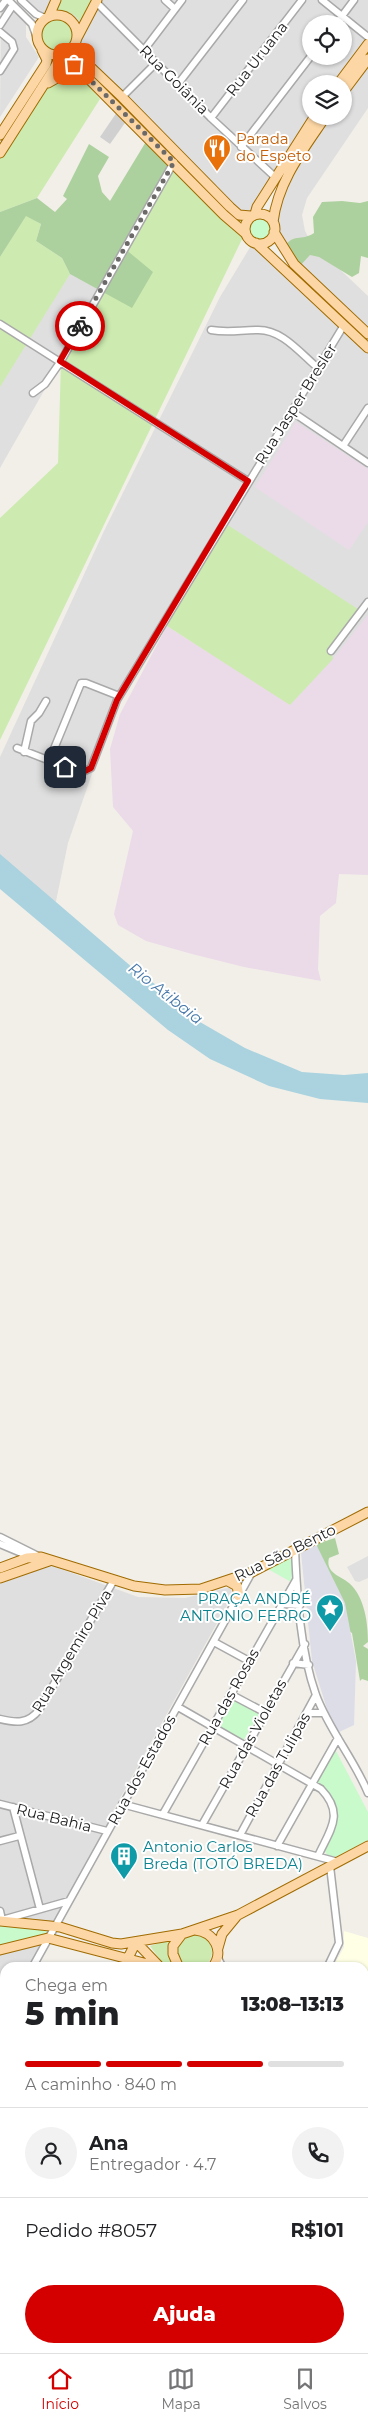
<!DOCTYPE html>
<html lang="pt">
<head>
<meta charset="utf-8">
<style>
  :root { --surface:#fff; --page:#f2f2f2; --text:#202124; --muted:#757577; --line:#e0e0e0; --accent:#d40000 }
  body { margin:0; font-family:Montserrat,sans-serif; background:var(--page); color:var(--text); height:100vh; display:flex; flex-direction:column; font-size:19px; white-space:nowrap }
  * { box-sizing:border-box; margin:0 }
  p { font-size:16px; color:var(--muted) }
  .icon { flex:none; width:28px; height:28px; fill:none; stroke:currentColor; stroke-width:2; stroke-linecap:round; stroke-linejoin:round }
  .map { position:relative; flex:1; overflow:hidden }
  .details { position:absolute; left:0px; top:1962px; width:369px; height:391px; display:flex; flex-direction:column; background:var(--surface); border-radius:15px 15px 0 0; box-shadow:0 1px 4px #0004 }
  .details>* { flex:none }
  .fabs { position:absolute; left:302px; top:15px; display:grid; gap:10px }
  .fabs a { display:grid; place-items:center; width:50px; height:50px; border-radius:50%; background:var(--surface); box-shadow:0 1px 4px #0004; font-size:25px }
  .pin { position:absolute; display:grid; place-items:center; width:42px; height:42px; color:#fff; margin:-21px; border-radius:10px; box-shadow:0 2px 8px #0006 }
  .courier { position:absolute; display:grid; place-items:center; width:50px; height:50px; margin:-25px; border:4px solid #d40000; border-radius:50%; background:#fff; color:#222; box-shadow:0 1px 6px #0007 }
  .head em { font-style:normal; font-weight:800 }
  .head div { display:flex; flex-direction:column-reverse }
  .head { display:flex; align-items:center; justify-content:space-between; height:85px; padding:0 25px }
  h1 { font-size:32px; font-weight:800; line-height:38px }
  .bar { display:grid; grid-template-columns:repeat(4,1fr); gap:8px 5px; align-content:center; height:60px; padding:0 25px }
  .bar i { height:6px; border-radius:4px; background:var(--line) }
  .bar .active { background:var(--accent) }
  .bar p { grid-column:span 4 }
  .line { display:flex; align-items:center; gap:12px; padding:0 25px; border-top:1px solid var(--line) }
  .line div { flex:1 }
  .round { display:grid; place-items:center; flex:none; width:52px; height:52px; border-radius:26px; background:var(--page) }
  .cta { display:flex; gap:10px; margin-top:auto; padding:10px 25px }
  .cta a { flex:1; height:58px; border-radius:30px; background:var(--accent); color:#fff; font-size:20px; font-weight:800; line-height:58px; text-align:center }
  .tab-bar { display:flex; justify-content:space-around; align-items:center; height:70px; border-top:1px solid var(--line); background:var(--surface); font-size:14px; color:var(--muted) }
  .tab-bar a { display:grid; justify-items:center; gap:2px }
  .tab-bar .active { color:var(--accent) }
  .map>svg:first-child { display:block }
  .residential { fill:#e0dfdf; fill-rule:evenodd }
  .industrial { fill:#ebdbe8 }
  .education { fill:#ffffe5 }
  .religious { fill:#d0d0d0 }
  .grass { fill:#cdebb0 }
  .forest { fill:#add19e }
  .park { fill:#c8facc }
  .plaza { fill:#dddde8 }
  .water { fill:#aad3df }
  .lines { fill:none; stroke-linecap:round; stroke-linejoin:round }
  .minor-casing { stroke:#a9a9a9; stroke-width:9 }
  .major-casing { stroke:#a06b00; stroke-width:11 }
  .minor { stroke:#fff; stroke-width:6 }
  .major { stroke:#fcd6a4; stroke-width:9 }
  .done { stroke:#6b6a68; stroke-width:5; stroke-dasharray:0 9 }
  .route { stroke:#d40000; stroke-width:6 }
  .labels { text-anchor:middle; stroke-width:4; stroke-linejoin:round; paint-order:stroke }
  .street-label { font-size:15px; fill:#222; stroke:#fff }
  .food-label { font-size:15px; fill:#c56008; stroke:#fff; text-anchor:start }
  .culture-label { font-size:15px; fill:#0d838f; stroke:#fff; text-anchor:end }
  .water-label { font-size:16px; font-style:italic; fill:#4a7aab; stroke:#fff }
</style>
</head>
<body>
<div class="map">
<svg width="368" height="2353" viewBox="0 0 368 2353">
  <rect width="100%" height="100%" fill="#f2efe9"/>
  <path class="residential" d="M1,0L26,24V37L39,57L0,117Z
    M20,0H368V48L341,84H311V116L256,209L246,214H241ZM311,24H344V56H311Z
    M368,64V108L307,198L302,215L305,231L311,242L368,296V330L295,261L282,241L276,220L283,189L330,116H344V97Z
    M150,200L57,368L0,468V379L72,268Z
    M252,244L368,353V677L290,706H285L168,624L112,716L68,843L55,906L0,858V757L104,531L220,297Z
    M368,1556V1578L359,1582L355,1581L347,1567Z
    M50,1565L138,1597L185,1598L231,1587L232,1596L113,1811L120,1814L35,1967L5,1968V2023L0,2032V1584Z
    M0,2064L5,2067V2342L0,2337Z
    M364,2267L368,2270V2353H18L13,2349H364Z"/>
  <path class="industrial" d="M296,422L368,469V522L349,550L255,487Z
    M368,615V875L339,874L336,903L320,916L318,969L321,981L244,967L192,954L146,941L118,925L114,914L133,831L113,807L110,749L120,714L167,626L290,704L333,659Z"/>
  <path class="education" d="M344,1931L368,1938V2012L364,2011V1968L333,1967L344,1947Z"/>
  <path class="religious" d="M117,112L127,120L110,144L100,137Z"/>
  <path class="grass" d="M58,0H95L82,26C77,13 67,10 54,10Z
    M41 34a16 16 0 1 1 32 0a16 16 0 1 1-32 0Z
    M72,49L247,220L245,233L0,740V518L58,463L61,361L173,162L65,54Z
    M74,78L86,83L100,99L37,198L0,212V157L42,92L54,82Z
    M26,215L41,224L36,241L62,258L70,274L0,387V257Z
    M223,522L361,611L331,651L333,659L290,705L167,626Z
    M178 1952a17 17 0 1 1 34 0a17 17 0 1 1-34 0Z
    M169,1940L171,1965L161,1961L150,1946Z"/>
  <path class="forest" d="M147,140L174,162L124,248L153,272L132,308L70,274L62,258L36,241L41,224L26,216L0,257V212L37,198L55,212L67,199L63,196L89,144L109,157L98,176L102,192L110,201Z
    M342,201L360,203L368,201V258L361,256L359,273L352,277L319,257L310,255L298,268L283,249C293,232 301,242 314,233L313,217L322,202Z
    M335,1538L339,1554L329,1558C325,1573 341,1576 349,1583C365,1597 368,1624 368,1642L363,1646L368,1649V1681L362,1679L360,1681L352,1633L344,1628L314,1552L316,1544Z"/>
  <path class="park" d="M247 229a13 13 0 1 1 26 0a13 13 0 1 1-26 0Z
    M289,1556L293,1565L291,1582L266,1568Z
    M232,1699L259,1714L243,1741L217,1725Z
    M335,1749L368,1812V1840L336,1857L327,1855L325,1851C336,1816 349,1810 316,1783Z
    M0,1924L48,1930L45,1934L0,1946Z"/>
  <path class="plaza" d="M316,1544L345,1603L356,1661L354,1725L337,1733L332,1725L312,1661L301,1553Z"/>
  <path class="water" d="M0,854L140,974L177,999L200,1022L245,1048L302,1072L344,1075L368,1073V1103L320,1099L269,1086L210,1059L168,1030L0,889Z"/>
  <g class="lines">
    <g class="minor-casing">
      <path id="minor" d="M8,0L32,24L36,35
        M21,0L36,14L45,18
        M165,0L175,9
        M322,0L368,37
        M96,2L211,118L275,177
        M0,8L6,0
        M336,24L354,0
        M0,25L13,5
        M0,32L12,42L14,49L0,71
        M144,50L182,0
        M178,84L243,0
        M122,97L156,63
        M211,118L302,0
        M241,147L311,56
        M0,324L248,481
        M211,330C228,333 240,330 257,330C282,329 300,353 318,368
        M33,393L45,384L61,361L174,162
        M291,411L368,463
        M343,446L368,408
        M331,651L368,602
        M17,748L81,773L91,768L117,700L344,325
        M24,752L31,721L39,713L46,701
        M49,761L81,683H86L119,696
        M0,1537L40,1557
        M0,1544L31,1557
        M295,1549C297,1596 300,1650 316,1695C329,1730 354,1759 368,1793
        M282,1604L300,1605
        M214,1642L249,1661
        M293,1663L309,1665
        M230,1694L264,1712
        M178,1707L321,1789C345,1814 330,1830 318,1856
        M307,1713H324
        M0,1719C16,1723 28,1724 39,1710L114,1580
        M0,1804L107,1831
        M122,1804L338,1862
        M13,1807L40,1909
        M163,1814L296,1580
        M202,1825L305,1644
        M240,1835L316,1695
        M0,1841L19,1836
        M277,1846L338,1738
        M0,1911L2,1920L69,1901
        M218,1958L223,1968
        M32,1968L252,1572
        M123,1968L128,1958
        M327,1968L339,1943L330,1866
        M0,1991L5,1990
        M364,2020L368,2021
        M0,2026L5,2017
        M0,2031L5,2034
        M364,2043L368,2036
        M0,2102L5,2105
        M364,2105L368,2108
        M0,2146L5,2149
        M364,2173L368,2175
        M0,2199L5,2202
        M364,2237L368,2240
        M0,2253L5,2256
        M0,2307L5,2309
        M364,2318L367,2325L364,2334
        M76,2349L83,2353
        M169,2349L177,2353
        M98,2353L100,2349
        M250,2353L253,2349
        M282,2353L286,2349
        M346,2353L350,2349"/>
    </g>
    <g class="major-casing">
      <path id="major" d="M37 35a20 20 0 1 1 40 0a20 20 0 1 1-40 0Z
        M49,16L56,0
        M77,38L97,0
        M74,46L82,59L122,97L230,207L239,215L251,216
        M48,83L64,74H85
        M338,84L368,44
        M344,91L368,59
        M0,135L46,64L47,60L42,50
        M0,153L55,67L61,55L81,71L224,215L245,233
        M255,214L257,207L315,116
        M245 229a15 15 0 1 1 30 0a15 15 0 1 1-30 0Z
        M273,222C278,181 303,150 326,116
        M274,232L294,264L368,334
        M256,243L368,348
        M0,1568L27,1558L41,1557L134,1586L165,1590L201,1589L252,1572L368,1512
        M0,1578L49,1561
        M228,1581L237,1586L239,1596
        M0,1921L60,1927L112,1943L121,1944L182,1934
        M195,1930C215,1932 225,1952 212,1968
        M218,1948L222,1934L236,1917
        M0,1950L48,1938L163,1968
        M128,1958L136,1942L159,1966
        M179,1968L173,1954V1946L182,1934L238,1915L368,1846"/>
    </g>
    <use href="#minor" class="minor"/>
    <use href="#major" class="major"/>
  </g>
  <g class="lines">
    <path class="done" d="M74,64L174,162L80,326"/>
    <path class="route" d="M65,767L81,773L91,768L117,700L248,481L60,361L80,326"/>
  </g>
  <defs>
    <g id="restaurant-pin" transform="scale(1.4375)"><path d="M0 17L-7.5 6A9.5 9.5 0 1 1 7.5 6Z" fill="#e8710a" stroke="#fff"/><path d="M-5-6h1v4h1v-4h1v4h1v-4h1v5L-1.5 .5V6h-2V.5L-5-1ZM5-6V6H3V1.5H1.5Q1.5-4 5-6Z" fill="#fff"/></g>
    <g id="sight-pin" transform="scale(1.4375)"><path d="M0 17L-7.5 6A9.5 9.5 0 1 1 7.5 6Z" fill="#0f9aa8" stroke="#fff"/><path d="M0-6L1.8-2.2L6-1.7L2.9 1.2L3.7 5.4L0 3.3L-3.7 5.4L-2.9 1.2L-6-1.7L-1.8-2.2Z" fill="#fff"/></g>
    <g id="building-pin" transform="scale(1.4375)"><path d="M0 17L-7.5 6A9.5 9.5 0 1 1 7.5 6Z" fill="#0f9aa8" stroke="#fff"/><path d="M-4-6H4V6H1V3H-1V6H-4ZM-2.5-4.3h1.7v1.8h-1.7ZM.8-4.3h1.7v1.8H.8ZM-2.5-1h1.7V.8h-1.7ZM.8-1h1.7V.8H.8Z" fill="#fff"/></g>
  </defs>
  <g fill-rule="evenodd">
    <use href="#restaurant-pin" x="217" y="148"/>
    <use href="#sight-pin" x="330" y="1608"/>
    <use href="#building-pin" x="124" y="1856"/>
  </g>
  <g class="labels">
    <g class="street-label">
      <text transform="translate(257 59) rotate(-52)" y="5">Rua Uruana</text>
      <text transform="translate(174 80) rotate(45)" y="5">Rua Goiânia</text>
      <text transform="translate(296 404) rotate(-58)" y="5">Rua Jasper Bresler</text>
      <text transform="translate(285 1553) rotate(-26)" y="5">Rua São Bento</text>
      <text transform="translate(72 1651) rotate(-59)" y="5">Rua Argemiro Piva</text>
      <text transform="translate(229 1697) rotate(-61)" y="5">Rua das Rosas</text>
      <text transform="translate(253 1734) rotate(-61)" y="5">Rua das Violetas</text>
      <text transform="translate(278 1765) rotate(-61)" y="5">Rua das Tulipas</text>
      <text transform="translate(142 1770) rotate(-61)" y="5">Rua dos Estados</text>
      <text transform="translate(54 1818) rotate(14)" y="5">Rua Bahia</text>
    </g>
    <g class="food-label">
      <text x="236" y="144">Parada<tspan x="236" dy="17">do Espeto</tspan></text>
    </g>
    <g class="culture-label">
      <text x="311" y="1604">PRAÇA ANDRÉ<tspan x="311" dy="17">ANTONIO FERRO</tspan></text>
      <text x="143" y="1852" text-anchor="start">Antonio Carlos<tspan x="143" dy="17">Breda (TOTÓ BREDA)</tspan></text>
    </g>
    <g class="water-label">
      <text transform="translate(166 993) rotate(38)" y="6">Rio Atibaia</text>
    </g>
  </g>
</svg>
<div class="fabs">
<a><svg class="icon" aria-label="locate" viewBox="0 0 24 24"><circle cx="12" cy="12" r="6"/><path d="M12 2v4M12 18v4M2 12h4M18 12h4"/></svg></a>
<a><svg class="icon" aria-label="layers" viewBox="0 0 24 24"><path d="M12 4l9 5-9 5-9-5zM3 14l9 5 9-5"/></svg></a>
</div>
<div class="pin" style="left:74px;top:64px;background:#ea580c"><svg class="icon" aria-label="bag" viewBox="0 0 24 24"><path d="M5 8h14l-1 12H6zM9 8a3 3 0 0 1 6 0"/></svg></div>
<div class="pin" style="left:65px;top:767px;background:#1f2937"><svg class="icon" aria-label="home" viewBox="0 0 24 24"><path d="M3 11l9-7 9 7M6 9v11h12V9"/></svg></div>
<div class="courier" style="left:80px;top:326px"><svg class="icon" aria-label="bike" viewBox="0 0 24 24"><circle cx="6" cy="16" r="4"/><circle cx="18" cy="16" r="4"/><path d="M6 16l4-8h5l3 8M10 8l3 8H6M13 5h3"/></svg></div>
<section class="details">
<div class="head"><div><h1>5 min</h1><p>Chega em</p></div><em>13:08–13:13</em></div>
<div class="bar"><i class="active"></i><i class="active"></i><i class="active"></i><i></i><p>A caminho · 840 m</p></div>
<div class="line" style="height:90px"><a class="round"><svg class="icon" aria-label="person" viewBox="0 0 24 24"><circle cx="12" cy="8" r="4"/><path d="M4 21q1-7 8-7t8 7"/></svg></a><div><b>Ana</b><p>Entregador · 4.7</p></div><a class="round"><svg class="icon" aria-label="phone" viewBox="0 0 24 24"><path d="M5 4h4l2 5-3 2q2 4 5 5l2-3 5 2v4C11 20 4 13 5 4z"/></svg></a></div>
<div class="line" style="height:65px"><div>Pedido #8057</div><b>R$101</b></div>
<div class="cta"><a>Ajuda</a></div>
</section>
</div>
<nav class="tab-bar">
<a class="active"><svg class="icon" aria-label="home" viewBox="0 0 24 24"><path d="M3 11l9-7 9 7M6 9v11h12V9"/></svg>Início</a>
<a><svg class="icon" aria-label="map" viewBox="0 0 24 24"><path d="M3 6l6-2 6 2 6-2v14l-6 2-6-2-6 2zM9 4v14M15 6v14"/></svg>Mapa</a>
<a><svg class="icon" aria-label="saved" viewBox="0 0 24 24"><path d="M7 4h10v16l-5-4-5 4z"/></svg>Salvos</a>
</nav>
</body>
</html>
